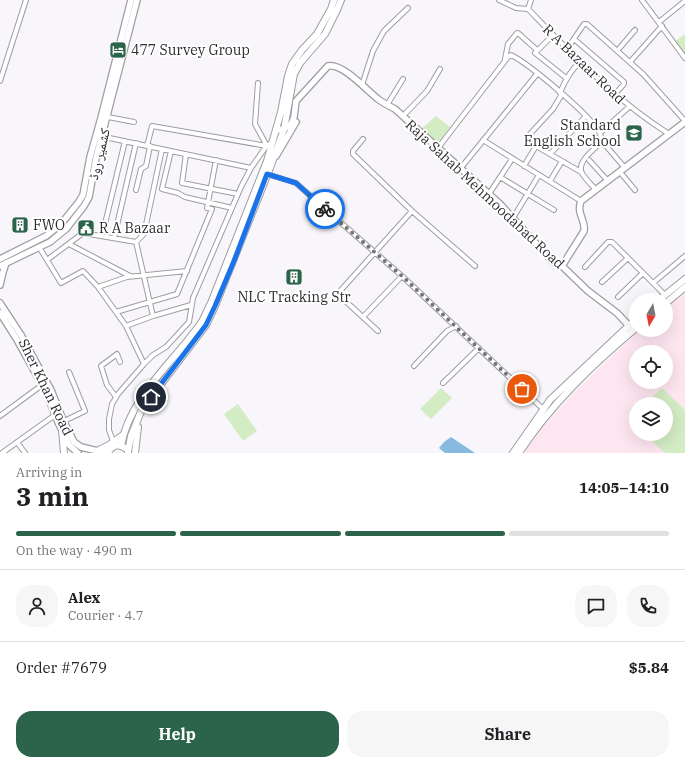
<!DOCTYPE html>
<html lang="en">
<head>
<meta charset="utf-8">
<style>
  :root { --surface:#fff; --page:#f6f6f6; --text:#202124; --muted:#757577; --line:#e0e0e0; --accent:#2b634b }
  body { margin:0; font-family:"IBM Plex Serif","Noto Naskh Arabic",serif; background:var(--page); color:var(--text); height:100vh; display:flex; flex-direction:column; font-size:15px; white-space:nowrap }
  * { box-sizing:border-box; margin:0 }
  p { font-size:13px; color:var(--muted) }
  .icon { flex:none; width:22px; height:22px; fill:none; stroke:currentColor; stroke-width:2; stroke-linecap:round; stroke-linejoin:round }
  .map { position:relative; height:453px; overflow:hidden }
  .side { display:flex; flex-direction:column; background:var(--surface); flex:1 }
  .side>* { flex:none }
  .needle { width:26px; rotate:190deg }
  .fabs { position:absolute; left:629px; top:293px; display:grid; gap:8px }
  .fabs a { display:grid; place-items:center; width:44px; height:44px; border-radius:50%; background:var(--surface); box-shadow:0 4px 16px #0002; font-size:20px }
  .pin { position:absolute; display:grid; place-items:center; width:34px; height:34px; color:#fff; margin:-17px; border:2px solid #fff; border-radius:50%; box-shadow:0 1px 4px #0007 }
  .courier { position:absolute; display:grid; place-items:center; width:40px; height:40px; margin:-20px; border:3px solid #1a73e8; border-radius:50%; background:#fff; color:#222; box-shadow:0 1px 5px #0007 }
  .headline em { font-style:normal; font-weight:700 }
  .headline div { display:flex; flex-direction:column-reverse }
  .headline { display:flex; align-items:center; justify-content:space-between; height:68px; padding:0 16px }
  h1 { font-size:26px; font-weight:700; line-height:30px }
  .bar { display:grid; grid-template-columns:repeat(4,1fr); gap:6px 4px; align-content:center; height:48px; padding:0 16px }
  .bar i { height:5px; border-radius:3px; background:var(--line) }
  .bar .active { background:var(--accent) }
  .bar p { grid-column:span 4 }
  .line { display:flex; align-items:center; gap:10px; padding:0 16px; border-top:1px solid var(--line) }
  .line div { flex:1 }
  .round { display:grid; place-items:center; flex:none; width:42px; height:42px; border-radius:16px; background:var(--page) }
  .action { display:flex; gap:8px; margin-top:auto; padding:8px 16px }
  .action a { flex:1; height:46px; border-radius:16px; background:var(--accent); color:#fff; font-size:16px; font-weight:700; line-height:46px; text-align:center }
  .action a+a { background:var(--page); color:var(--text) }
  .map>svg:first-child { display:block }
  .education { fill:#fee6f1; fill-rule:evenodd }
  .green { fill:#d3ecc4 }
  .water { fill:#86bbdf }
  .lines { fill:none; stroke-linecap:round; stroke-linejoin:round }
  .minor-casing { stroke:#9f9da1; stroke-width:6 }
  .tertiary-casing { stroke:#9f9da1; stroke-width:8 }
  .secondary-casing { stroke:#9f9da1; stroke-width:8 }
  .minor { stroke:#fff; stroke-width:4 }
  .tertiary { stroke:#fff; stroke-width:5.5 }
  .secondary { stroke:#fff; stroke-width:6 }
  .done { stroke:#757376; stroke-width:4; stroke-dasharray:0 7.2 }
  .route { stroke:#1a73e8; stroke-width:5 }
  .labels { text-anchor:middle; stroke-width:4; stroke-linejoin:round; paint-order:stroke }
  .poi-label { font-size:14px; fill:#2e2d2f; stroke:#fff; text-anchor:start }
  .street-label { font-size:14px; fill:#2e2d2f; stroke:#fff }
</style>
</head>
<body>
<div class="map">
<svg width="685" height="453" viewBox="0 0 685 453">
  <rect width="100%" height="100%" fill="#f8f6fb"/>
  <path class="education" d="M685,291V453H524L538,432L573,394L633,336L640,330H666V308ZM636,352H666V382H636ZM636,404H666V434H636Z"/>
  <path class="green" d="M685,34V57L674,42Z
    M436,116L450,127L437,145L420,130Z
    M441,388L452,398L431,419L420,409Z
    M662,388L685,410V453H665L644,434H666V404H644Z
    M238,404L257,431L243,441L224,414Z"/>
  <path class="water" d="M451,437L475,453H445L439,448L444,442Z"/>
  <g class="lines">
    <g class="minor-casing">
      <path id="minor" d="M499,0L516,8L528,9C572,54 615,100 669,134
        M642,0L685,58
        M528,9L531,0
        M659,22L685,1
        M553,35L535,53L566,78
        M574,39L624,82V84L615,94
        M567,49L584,24H587L643,74L685,121
        M617,51L635,30
        M505,59L508,44L517,33H518L537,50
        M630,62L662,26
        M0,81L26,0
        M258,83L255,124L267,146
        M362,85L373,51L384,31L408,8
        M560,93C565,80 570,71 580,62
        M562,94L553,109L530,134V136L536,146L581,172
        M387,105L403,79
        M403,116L427,91L440,69
        M108,117L134,122
        M600,133L629,107
        M100,136L251,168L265,148L273,141
        M363,139L353,151V154L412,211L475,266
        M483,140L581,201
        M601,140L625,168
        M147,146L152,126L267,146
        M438,148L508,57L511,55C528,63 593,117 600,134C602,137 601,140 600,143C594,150 576,162 582,173C585,179 592,185 596,190
        M171,151L162,189L178,193L185,197L232,208
        M186,154L182,183L238,194
        M550,154L586,116
        M589,160L608,181
        M524,166L536,146
        M460,169L537,74
        M620,172L635,190
        M267,174L296,183L316,201L402,276L543,409
        M500,177L554,210
        M550,181L562,161
        M136,190L141,169L146,166L150,146
        M489,194L512,159
        M513,218L539,175
        M102,236L125,141
        M114,238L136,143
        M136,242L144,234L162,149
        M69,244L130,276
        M39,247L61,283L83,271L98,287L126,326L144,364
        M47,260L83,233L136,242L153,316
        M585,267L608,242H612L665,295
        M602,282L628,258
        M653,283L685,256
        M98,287L127,277L187,271
        M618,297L643,273
        M116,312L177,294L212,209L207,208L216,160
        M363,317L402,276
        M126,326L153,316L191,305
        M378,331L341,297V290L412,211
        M414,366L447,331L456,326
        M443,383L479,348
        M116,397L107,385L101,366L117,354L120,362
        M0,416L42,385
        M64,421L85,411L69,372
        M17,442L25,453
        M114,444L109,430V419L112,404L118,394L144,364L153,355L166,347L189,322L193,298L241,187L251,168
        M2,453L55,415"/>
    </g>
    <g class="tertiary-casing">
      <path id="tertiary" d="M277,130L284,129L291,124L294,117L296,101L328,66C343,63 366,90 378,99C383,103 389,106 395,109L500,204L553,262L562,266L588,291L617,313L633,330
        M276,156L296,122
        M0,259L46,236L61,224L78,203L83,195L90,157L101,118L131,0
        M0,266L50,242L66,229L84,206L89,197L96,158L137,0
        M562,266L584,231C586,220 576,214 581,201L685,122
        M0,285L3,272L6,263
        M0,303L21,335L51,390L63,420L74,442L81,447L106,453
        M0,313L16,338L46,392L58,422L69,445L78,453"/>
    </g>
    <g class="secondary-casing">
      <path id="secondary" d="M659,300L685,279
        M666,303L685,287
        M62,430L64,453
        M121,446C130,396 173,363 201,323C205,317 207,310 211,303L267,161L281,112L288,76L292,64L302,50L317,34L331,9L334,0
        M97,451L109,445L123,435
        M128,452L131,436L142,409L206,325L215,306L270,168L284,129L294,74L300,63L325,34L337,10L341,0
        M108,453C111,446 118,443 125,448
        M135,453L138,427
        M513,453L550,400L636,319
        M519,453C550,405 592,365 636,328"/>
    </g>
    <use href="#minor" class="minor"/>
    <use href="#tertiary" class="tertiary"/>
    <use href="#secondary" class="secondary"/>
  </g>
  <g class="lines">
    <path class="done" d="M325,209L402,276L522,389"/>
    <path class="route" d="M151,397L206,325L215,306L234,261L267,174L296,183L325,209"/>
  </g>
  <defs>
    <g id="hotel-square" transform="scale(0.9)"><rect x="-9" y="-9" width="18" height="18" rx="4" fill="#2b634b" stroke="#fff"/><path d="M-6-4.5h1.5V1H6V5H4.5V3h-9V5H-6ZM-4 0a1.8 1.8 0 1 1 3.6 0ZM.5 0V-2.5h3Q6-2.5 6 0Z" fill="#fff"/></g>
    <g id="school-square" transform="scale(0.9)"><rect x="-9" y="-9" width="18" height="18" rx="4" fill="#2b634b" stroke="#fff"/><path d="M0-5L7-2L0 1L-7-2ZM-4 1L0 2.5L4 1V4Q0 6-4 4Z" fill="#fff"/></g>
    <g id="building-square" transform="scale(0.9)"><rect x="-9" y="-9" width="18" height="18" rx="4" fill="#2b634b" stroke="#fff"/><path d="M-4-6H4V6H1V3H-1V6H-4ZM-2.5-4.3h1.7v1.8h-1.7ZM.8-4.3h1.7v1.8H.8ZM-2.5-1h1.7V.8h-1.7ZM.8-1h1.7V.8H.8Z" fill="#fff"/></g>
    <g id="civic-square" transform="scale(0.9)"><rect x="-9" y="-9" width="18" height="18" rx="4" fill="#2b634b" stroke="#fff"/><path d="M-.6-6.5H3V-4.5H.6V-3L4-1V1h2V6H-6V1h2V-1L-.6-3ZM-1.2 2.5V6h2.4V2.5Z" fill="#fff"/></g>
  </defs>
  <g fill-rule="evenodd">
    <use href="#hotel-square" x="118" y="50"/>
    <use href="#school-square" x="634" y="133"/>
    <use href="#building-square" x="20" y="225"/>
    <use href="#civic-square" x="86" y="228"/>
    <use href="#building-square" x="294" y="277"/>
  </g>
  <g class="labels">
    <g class="poi-label">
      <text x="131" y="55">477 Survey Group</text>
      <text x="621" y="130" text-anchor="end">Standard<tspan x="621" dy="16">English School</tspan></text>
      <text x="33" y="230">FWO</text>
      <text x="99" y="233">R A Bazaar</text>
      <text x="294" y="302" text-anchor="middle">NLC Tracking Str</text>
    </g>
    <g class="street-label">
      <text transform="translate(584 64) rotate(44)" y="5">R A Bazaar Road</text>
      <text transform="translate(99 154) rotate(-76)" y="5">کشمیر روڈ</text>
      <text transform="translate(485 194) rotate(43)" y="5">Raja Sahab Mehmoodabad Road</text>
      <text transform="translate(46 387) rotate(64)" y="5">Sher Khan Road</text>
    </g>
  </g>
</svg>
<div class="fabs">
<a><svg class="needle" viewBox="-14 -14 28 28"><path d="M0-13l5 13h-10z" fill="#e53935"/><path d="M0 13l5-13h-10z" fill="#757577"/></svg></a>
<a><svg class="icon" aria-label="locate" viewBox="0 0 24 24"><circle cx="12" cy="12" r="6"/><path d="M12 2v4M12 18v4M2 12h4M18 12h4"/></svg></a>
<a><svg class="icon" aria-label="layers" viewBox="0 0 24 24"><path d="M12 4l9 5-9 5-9-5zM3 14l9 5 9-5"/></svg></a>
</div>
<div class="pin" style="left:522px;top:389px;background:#ea580c"><svg class="icon" aria-label="bag" viewBox="0 0 24 24"><path d="M5 8h14l-1 12H6zM9 8a3 3 0 0 1 6 0"/></svg></div>
<div class="pin" style="left:151px;top:397px;background:#1f2937"><svg class="icon" aria-label="home" viewBox="0 0 24 24"><path d="M3 11l9-7 9 7M6 9v11h12V9"/></svg></div>
<div class="courier" style="left:325px;top:209px"><svg class="icon" aria-label="bike" viewBox="0 0 24 24"><circle cx="6" cy="16" r="4"/><circle cx="18" cy="16" r="4"/><path d="M6 16l4-8h5l3 8M10 8l3 8H6M13 5h3"/></svg></div>
</div>
<section class="side">
<div class="headline"><div><h1>3 min</h1><p>Arriving in</p></div><em>14:05–14:10</em></div>
<div class="bar"><i class="active"></i><i class="active"></i><i class="active"></i><i></i><p>On the way · 490 m</p></div>
<div class="line" style="height:72px"><a class="round"><svg class="icon" aria-label="person" viewBox="0 0 24 24"><circle cx="12" cy="8" r="4"/><path d="M4 21q1-7 8-7t8 7"/></svg></a><div><b>Alex</b><p>Courier · 4.7</p></div><a class="round"><svg class="icon" aria-label="chat" viewBox="0 0 24 24"><path d="M4 5h16v11H9l-5 4z"/></svg></a><a class="round"><svg class="icon" aria-label="phone" viewBox="0 0 24 24"><path d="M5 4h4l2 5-3 2q2 4 5 5l2-3 5 2v4C11 20 4 13 5 4z"/></svg></a></div>
<div class="line" style="height:52px"><div>Order #7679</div><b>$5.84</b></div>
<div class="action"><a>Help</a><a>Share</a></div>
</section>
</body>
</html>
